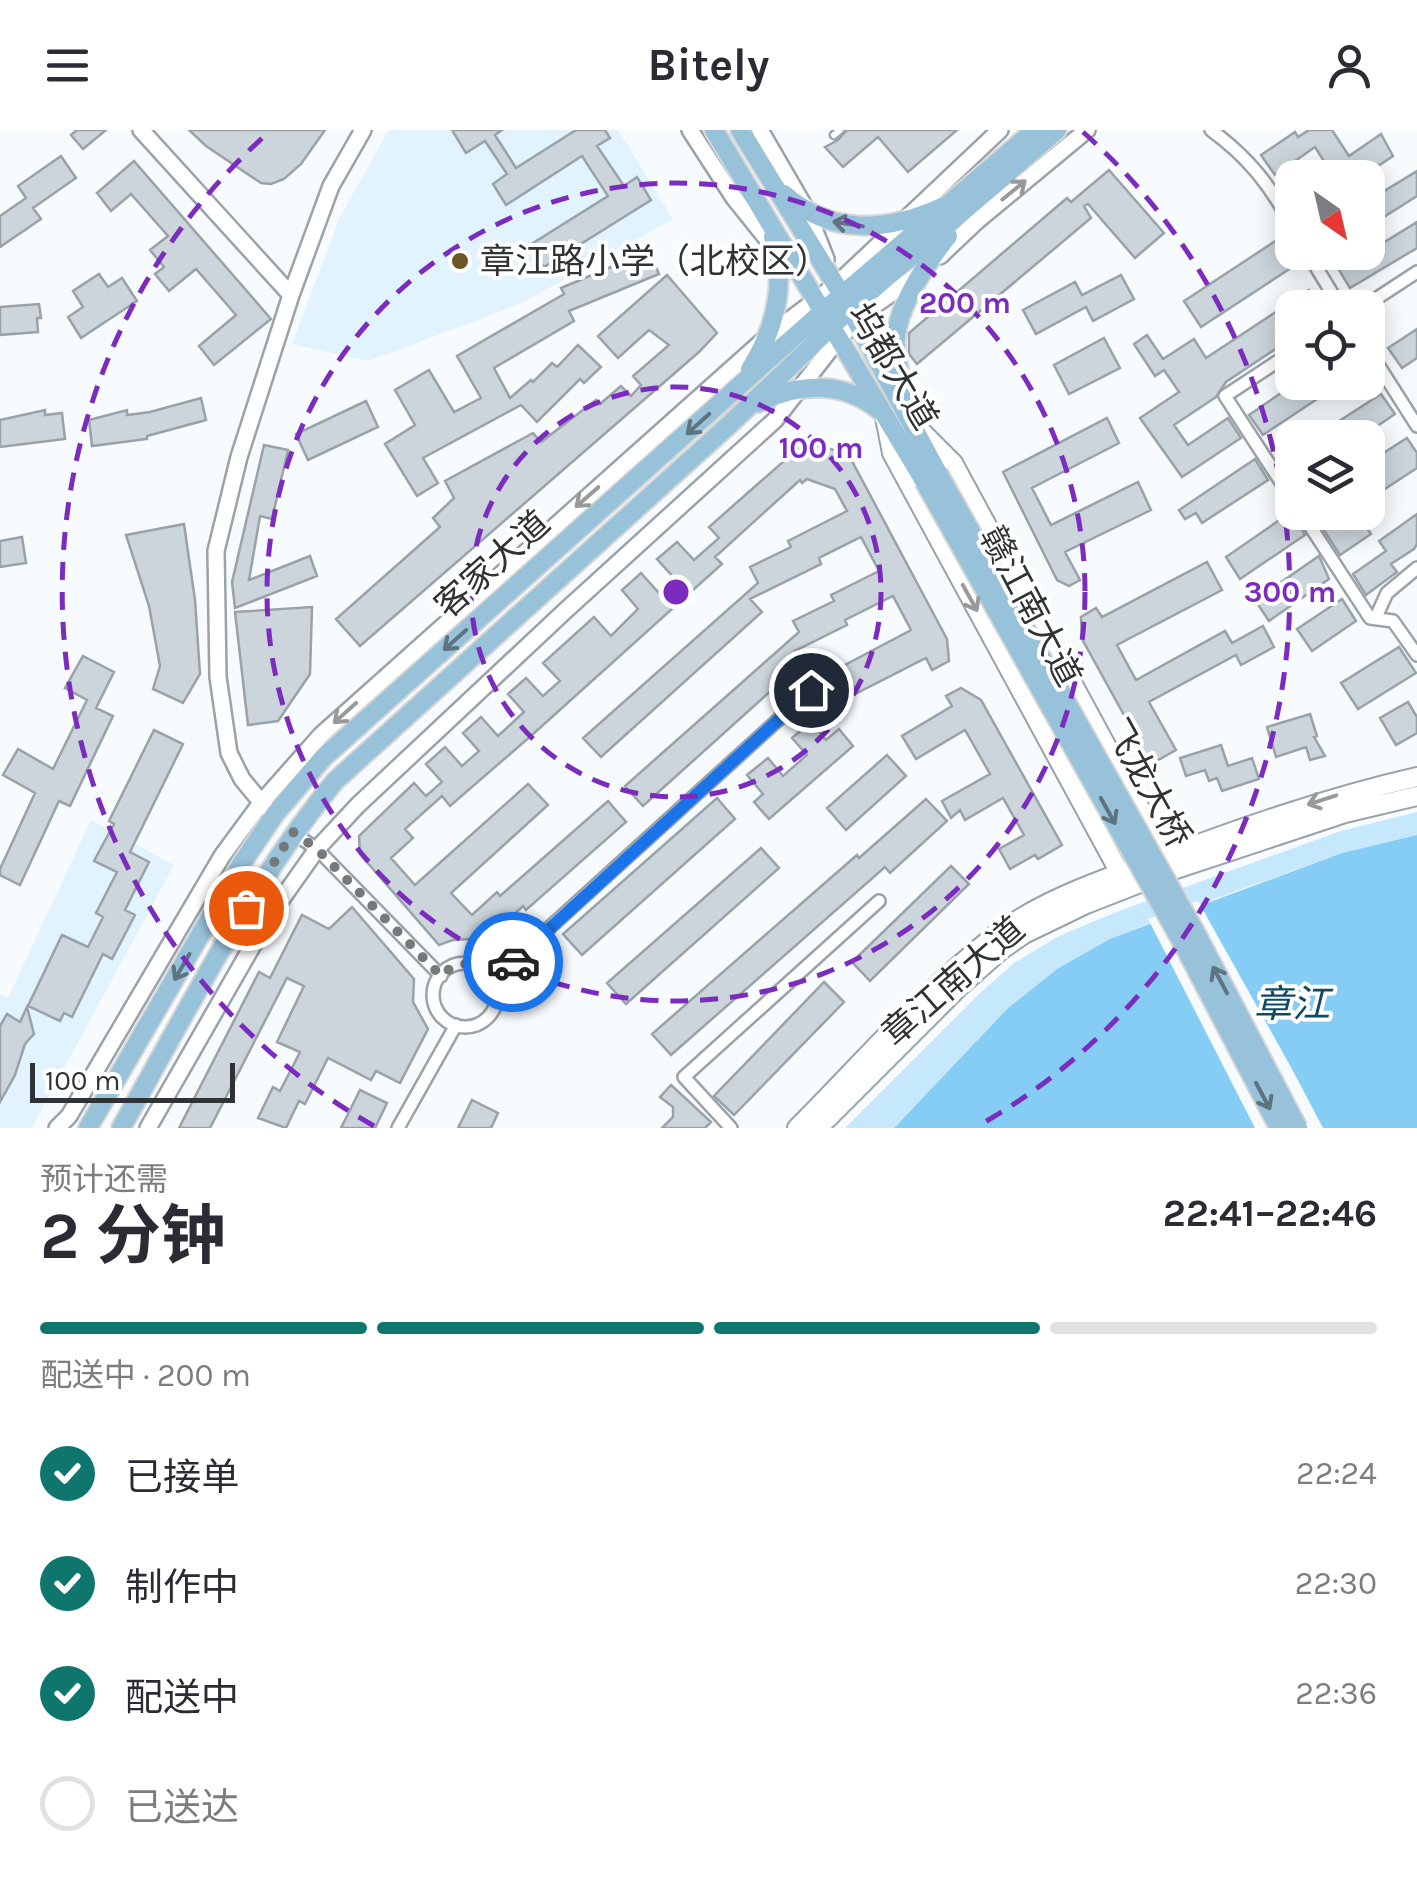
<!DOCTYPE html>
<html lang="zh">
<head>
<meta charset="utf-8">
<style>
  :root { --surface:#fff; --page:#f7f7f7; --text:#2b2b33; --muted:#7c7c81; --line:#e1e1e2; --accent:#0f766e }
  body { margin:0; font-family:Karla,"Noto Sans SC",sans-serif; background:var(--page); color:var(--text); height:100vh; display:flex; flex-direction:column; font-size:38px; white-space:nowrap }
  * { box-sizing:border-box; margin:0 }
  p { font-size:32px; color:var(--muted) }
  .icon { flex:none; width:55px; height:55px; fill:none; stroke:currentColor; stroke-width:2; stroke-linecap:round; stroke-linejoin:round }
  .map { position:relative; height:998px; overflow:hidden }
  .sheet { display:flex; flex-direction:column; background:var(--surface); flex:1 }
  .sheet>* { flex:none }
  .needle { width:65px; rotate:146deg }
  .buttons { position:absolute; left:1275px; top:30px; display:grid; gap:20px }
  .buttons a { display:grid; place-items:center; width:110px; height:110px; border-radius:20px; background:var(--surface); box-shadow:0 5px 25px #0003; font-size:50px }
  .scale { position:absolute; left:30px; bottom:25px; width:205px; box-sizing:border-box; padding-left:10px; border:5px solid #2f3335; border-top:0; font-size:28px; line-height:35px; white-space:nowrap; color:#2f3335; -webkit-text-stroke:8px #fff; paint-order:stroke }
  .pin { position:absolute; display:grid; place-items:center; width:85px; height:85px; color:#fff; margin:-42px; border:5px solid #fff; border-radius:50%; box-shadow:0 2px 10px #0007 }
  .courier { position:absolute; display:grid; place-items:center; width:100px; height:100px; margin:-50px; border:8px solid #1a73e8; border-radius:50%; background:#fff; color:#222; box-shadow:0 2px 12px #0007 }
  .summary em { font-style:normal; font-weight:700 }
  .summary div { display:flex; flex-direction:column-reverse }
  .summary { display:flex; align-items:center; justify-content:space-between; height:170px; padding:0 40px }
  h1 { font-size:65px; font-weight:700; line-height:75px }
  .bar { display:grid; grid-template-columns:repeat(4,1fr); gap:15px 10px; align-content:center; height:120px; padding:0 40px }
  .bar i { height:12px; border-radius:8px; background:var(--line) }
  .bar .current { background:var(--accent) }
  .bar p { grid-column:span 4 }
  ol { padding:0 40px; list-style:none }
  li { display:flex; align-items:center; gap:30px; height:110px }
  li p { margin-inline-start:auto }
  li .icon { padding:10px; border-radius:50%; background:var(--accent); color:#fff; stroke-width:4 }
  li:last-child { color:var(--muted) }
  li i { width:55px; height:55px; border:5px solid var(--line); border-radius:50% }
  header { display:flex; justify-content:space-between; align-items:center; height:130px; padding:0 40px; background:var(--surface); font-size:45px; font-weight:700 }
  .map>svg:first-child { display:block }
  .built { fill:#e1f3fe }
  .green { fill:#c6e8fc }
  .water { fill:#85cdf5 }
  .pier { fill:#f7fbfe }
  .building { fill:#cbd5db; stroke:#98a2a8; stroke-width:2.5 }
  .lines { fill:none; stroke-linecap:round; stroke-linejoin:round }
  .service-casing { stroke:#9aa3a9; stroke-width:11 }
  .minor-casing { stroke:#9aa3a9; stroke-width:16 }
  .tertiary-casing { stroke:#9aa3a9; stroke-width:20 }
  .secondary-casing { stroke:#9aa3a9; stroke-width:22 }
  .primary-casing { stroke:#d5d6d7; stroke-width:22 }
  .service { stroke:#fff; stroke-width:6 }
  .minor { stroke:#fff; stroke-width:11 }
  .tertiary { stroke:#fff; stroke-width:15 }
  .secondary { stroke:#fff; stroke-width:18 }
  .primary { stroke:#97c2da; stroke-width:18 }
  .primary-bridge-casing { stroke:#d5d6d7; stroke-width:22; stroke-linecap:butt }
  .primary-bridge { stroke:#97c2da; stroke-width:18 }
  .oneway { stroke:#97999a }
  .oneway2 { stroke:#5e737f }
  .done { stroke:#75797b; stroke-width:10; stroke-dasharray:0 18 }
  .route { stroke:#1a73e8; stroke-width:12 }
  .ring { fill:none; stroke:#7b2cbf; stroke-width:5; stroke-dasharray:18 12 }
  .poi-dot { fill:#6d5626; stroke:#fff; stroke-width:4 }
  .labels { text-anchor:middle; stroke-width:8; stroke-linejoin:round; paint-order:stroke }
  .poi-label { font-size:35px; fill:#2f3335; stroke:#fff; text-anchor:start }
  .street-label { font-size:35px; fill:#2f3335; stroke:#fff }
  .water-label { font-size:38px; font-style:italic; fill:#0f4a65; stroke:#fff }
  .centre { fill:#7b2cbf; stroke:#fff; stroke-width:5 }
  .ring-label { font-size:30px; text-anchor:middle; font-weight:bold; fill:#7b2cbf; stroke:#fff; stroke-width:8; stroke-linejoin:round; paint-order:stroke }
</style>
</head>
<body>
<header><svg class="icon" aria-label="menu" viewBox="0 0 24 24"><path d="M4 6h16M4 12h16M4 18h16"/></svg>Bitely<svg class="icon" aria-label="person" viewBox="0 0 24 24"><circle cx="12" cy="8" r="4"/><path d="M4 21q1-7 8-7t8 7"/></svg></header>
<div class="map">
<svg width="1417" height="998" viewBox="0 0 1417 998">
  <rect width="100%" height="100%" fill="#f7fbfe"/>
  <path class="built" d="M389,0H618L673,89L520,174L369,231L292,214L340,87Z
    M91,690L174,735L32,998H0V865L8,868Z"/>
  <path class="green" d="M1417,682V705L1342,723L1187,779L1057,839L1008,878L894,998H845L979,864L1014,833L1059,806L1119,781L1341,701Z"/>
  <path class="water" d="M1417,705V998H894L1008,878L1057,839L1110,809L1342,723Z"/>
  <path class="pier" d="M1198,771L1292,939L1323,998H1255L1148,789Z"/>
  <path class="building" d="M77,0H106L83,19L71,5Z
    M189,0H325L301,34L284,49L271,54L261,53L206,16Z
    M452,0H502L495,5L516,38L576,0H605L610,8L597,16L624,56L637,47L651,70L544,137L530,115L608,66L582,26L506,75L493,54L507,44L485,11L466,23Z
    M847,0H957L908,42L878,7L843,37L825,17L838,10Z
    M1309,0H1332L1349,26L1381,4L1393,26L1360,48H1318L1329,39L1315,17L1275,45L1261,25L1295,2L1298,7Z
    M61,26L76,48L33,78L41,89L0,117V86L26,68L18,56Z
    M134,31L271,189L214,235L199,216L236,185L196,139L169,161L155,144L164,137L150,120L168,106L131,64L111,81L97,63Z
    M1109,40L1164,103L1135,128L1088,74L1084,76L1091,88L917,234L909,224V203L1067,68L1071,72Z
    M1417,41V66L1368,97V71Z
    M1417,92V118L1350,158L1339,140Z
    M1277,110L1294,136L1201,197L1184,171Z
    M649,121L659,144L569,181L574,191L494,238L510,268L531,250L533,252L552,233L557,237L578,215L601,237L584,253L580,249L537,292L521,275L423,328L438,353L417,366L385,314L415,295L395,260L429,240L454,282L481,268L457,226L564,164L561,158Z
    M99,144L108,157L122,148L137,171L81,208L68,187L83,177L73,161Z
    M667,145L717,203L699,222L360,516L336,489L440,397L433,388L454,368L445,351L533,303L541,312L596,270L600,274L621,256L631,266L641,255L633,246L669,215L649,200L618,228L598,206Z
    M1121,145L1134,169L1093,191L1086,177L1036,204L1023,180L1075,152L1082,165Z
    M1309,160L1320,178H1292V208L1226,252L1216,267L1174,295L1188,315L1228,288L1241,308L1182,347L1140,288L1179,262L1164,240L1155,246L1134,214L1147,205L1163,229L1194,209L1206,228Z
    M39,174L41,188H37L38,202L0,205V177Z
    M1417,199V228L1402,238L1388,218Z
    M1104,208L1120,238L1069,264L1054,235Z
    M1297,252H1343L1263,305L1249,285Z
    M1381,264L1395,284L1360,308H1313Z
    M201,268L206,290L147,306V309L92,316L89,290L127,280V285L150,282Z
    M366,271L378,297L308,330L296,304Z
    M45,280V285L62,283L65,309L0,317V290Z
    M1107,288L1119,313L1032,358L1051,395L1138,352L1151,380L1065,422L1080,450L1069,456L1057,450L1003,342Z
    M810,308L816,316L839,321L845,318L947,509L949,531L932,540L926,528L857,563L843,536L911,500L893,466L845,490L847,495L795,521L804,531L643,676L625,656L799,502L793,491L834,471L831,465L879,441L861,407L819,428L821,434L750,469L762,482L601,627L583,608L758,453L750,437L791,417L788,411L847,381L835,359L807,349L802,353L800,350L715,427L722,434L532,605L450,676L442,666L405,699L413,708L391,728L415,755L528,654L548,675L451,763L472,785L497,762L500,766L608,671L626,692L526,780L523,776L488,808L453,810L439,815L360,724L359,706L414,653L426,666L442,652L426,634L445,617L462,636L479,621L463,603L481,587L498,606L524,582L508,564L526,548L543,566L560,551L543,533L594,487L611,506L638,479L622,460L641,443L658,462L674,448L657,429L677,412L694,430L719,408L709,397Z
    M1407,308L1417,323V338L1368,370V333Z
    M264,315L288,320L272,389L260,386L249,450L310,426L317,446L235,478L232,452Z
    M1255,329L1268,350L1202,393L1196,383L1185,389L1179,380Z
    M1291,382L1305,405L1240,449L1226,427Z
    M1312,382H1357L1371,404L1340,425Z
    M1417,384V414L1414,419L1391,434L1397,442L1366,465L1353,444L1386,421L1379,411Z
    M184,394L195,470L200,544L183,573L153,559L160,536L149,476L126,405Z
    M22,407L26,433L0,437V411Z
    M1319,426L1329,449L1269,491L1255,470Z
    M1207,432L1222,460L1117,515L1136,550L1225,501L1232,513L1263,496L1274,517L1241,535L1236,525L1149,572L1176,620L1151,634L1082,509L1081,487L1096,478L1102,487Z
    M1342,469L1356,491L1312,521L1297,499Z
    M312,477L310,544L278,591L248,595L235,482Z
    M1399,517L1416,543L1358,579L1341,553Z
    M83,526L114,542L96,578L113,586L70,676L59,671L20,755L0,745V739L35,663L3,645L18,619L53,639L87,570L65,558Z
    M961,558L981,570L1062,715L1038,729L1035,725L1010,739L999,719L1024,705L1003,668L965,690L960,680L951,688L942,671L990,644L965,600L916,629L902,606L952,576L946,566Z
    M1408,572L1417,587V603L1396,615L1380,588Z
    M1310,584L1317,606L1314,607L1325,626L1310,630L1306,617L1276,627L1267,597Z
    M811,592L826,610L839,599L853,616L769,689L754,672L763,664L747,645L768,628L783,646L807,625L792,608Z
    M154,600L183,614L130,722L149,732L125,780L135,785L112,829L103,824L72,887L64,883L60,891L28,876L62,805L88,817L103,787L96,783L117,742L94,731L114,694L109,691Z
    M1221,615L1228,636L1252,628L1259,649L1222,661L1217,648L1209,651L1205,640L1186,646L1180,628Z
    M887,625L906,646L846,700L827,678Z
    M717,668L735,689L582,825L563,804Z
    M926,669L947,691L890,743L885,737L671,925L652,904L857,725L859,728Z
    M761,718L779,738L626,874L607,853Z
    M951,736L969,754L870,851L852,832Z
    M352,777L414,849L413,872L428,899L400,953L376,941L371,950L328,928L305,974L299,971L286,998L258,988L273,957L280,961L300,922L277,912L304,856L287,848L210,998H179L259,842L270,848L302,785L329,799Z
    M824,852L844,872L734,985L714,966Z
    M27,877L34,904L25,914L15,945L0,972V896L7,884L20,892Z
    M671,955L711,992L705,998H662L673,987V977L660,967Z
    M360,960L387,973L375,998H341Z
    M472,970L498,983L491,998H458Z"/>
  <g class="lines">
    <g class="service-casing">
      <path id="service" d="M834,5L840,0"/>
    </g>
    <g class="minor-casing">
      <path id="minor" d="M1211,0C1248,27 1271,56 1292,96
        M1307,122L1341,178
        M1362,178L1417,142
        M1368,219L1417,296
        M1292,222L1225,266L1292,369
        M1301,382L1370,488L1393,491L1417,525
        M1376,487L1387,463L1417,438
        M293,703L317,719L441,846
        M433 865a32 32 0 1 1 64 0a32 32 0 1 1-64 0Z
        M493,849L811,560
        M398,998L456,895
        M731,998L684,947L879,771"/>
    </g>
    <g class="tertiary-casing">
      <path id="tertiary" d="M141,0L291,165
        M690,0L734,68L775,119
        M760,0L807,81L826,129
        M940,126L977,91L1087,0
        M265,677L242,649L229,623L218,547L216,421L239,327L291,165L331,56L363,0
        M57,998L69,986L222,726L261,673L321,605L767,207L837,154L1000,0
        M148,998L269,787L317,719L358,675L565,481L775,290L839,208L872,177L919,144"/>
    </g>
    <g class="secondary-casing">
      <path id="secondary" d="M885,287L892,323L1120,743
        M916,296L953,333L1166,726
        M797,998C861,934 922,863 993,807C1038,772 1096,752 1150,732C1238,699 1325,668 1417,647
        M818,998L959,857L1001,820L1024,804L1086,774L1173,740L1345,683L1417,666"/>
    </g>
    <g class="primary-casing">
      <path id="primary" d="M714,0L924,351
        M740,0L842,165L938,343
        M784,64C832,106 886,102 942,77
        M750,239C776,198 786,154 773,107
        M906,270C902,250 894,227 896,206C900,171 927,133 948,106
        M758,273C798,253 842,250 879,280
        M88,998L242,733L275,684L324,627L823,181L1035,0
        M121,998C188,880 249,756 335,651L730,294L849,180L1057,0"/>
    </g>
    <use href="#service" class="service"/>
    <use href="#minor" class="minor"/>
    <use href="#tertiary" class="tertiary"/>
    <use href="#secondary" class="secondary"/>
    <use href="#primary" class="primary"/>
    <g class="primary-bridge-casing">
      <path id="primary-bridge" d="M938,343L1198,807L1298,998
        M924,351L1183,814L1279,998"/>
    </g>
    <use href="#primary-bridge" class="primary-bridge"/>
  </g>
  <defs><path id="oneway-shaft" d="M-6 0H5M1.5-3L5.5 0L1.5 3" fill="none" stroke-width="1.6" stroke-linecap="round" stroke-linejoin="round" transform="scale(2.5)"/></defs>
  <g class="oneway">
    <use href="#oneway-shaft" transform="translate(1014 60) rotate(-39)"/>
    <use href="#oneway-shaft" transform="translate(587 367) rotate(139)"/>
    <use href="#oneway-shaft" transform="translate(970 468) rotate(61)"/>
    <use href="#oneway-shaft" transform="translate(345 583) rotate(138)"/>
    <use href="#oneway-shaft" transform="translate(1322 670) rotate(162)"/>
  </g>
  <g class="oneway2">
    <use href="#oneway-shaft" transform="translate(848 94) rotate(-171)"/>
    <use href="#oneway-shaft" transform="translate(698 294) rotate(138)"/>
    <use href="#oneway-shaft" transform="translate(455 510) rotate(138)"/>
    <use href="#oneway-shaft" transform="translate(1108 681) rotate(61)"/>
    <use href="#oneway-shaft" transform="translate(182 837) rotate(120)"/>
    <use href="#oneway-shaft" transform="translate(1220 850) rotate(-118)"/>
    <use href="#oneway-shaft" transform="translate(1263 966) rotate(62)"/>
  </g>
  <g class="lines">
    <path class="done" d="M246,778L293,702L317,719L441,846C458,829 479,830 493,850L513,832"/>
    <path class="route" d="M513,832L811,560"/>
  </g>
  <g class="ring">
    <circle cx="676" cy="462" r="205"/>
    <circle cx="676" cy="462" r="409"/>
    <path d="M374 996A614 614 0 0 1 269 2M1083 2A614 614 0 0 1 978 996"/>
  </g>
  <circle class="poi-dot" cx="460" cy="131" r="10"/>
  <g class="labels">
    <g class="poi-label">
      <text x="480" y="143">章江路小学（北校区）</text>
    </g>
    <g class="street-label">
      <text transform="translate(893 236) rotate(59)" y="12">坞都大道</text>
      <text transform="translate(492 434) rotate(-42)" y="12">客家大道</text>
      <text transform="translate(1031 476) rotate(62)" y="12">赣江南大道</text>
      <text transform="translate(1148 653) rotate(61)" y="12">飞龙大桥</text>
      <text transform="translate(953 851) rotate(-41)" y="12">章江南大道</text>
    </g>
    <g class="water-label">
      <text x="1292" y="887">章江</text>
    </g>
  </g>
  <circle cx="676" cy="462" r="15" class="centre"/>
  <g class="ring-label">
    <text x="965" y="183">200 m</text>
    <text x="821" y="328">100 m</text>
    <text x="1290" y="472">300 m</text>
  </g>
</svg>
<div class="buttons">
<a><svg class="needle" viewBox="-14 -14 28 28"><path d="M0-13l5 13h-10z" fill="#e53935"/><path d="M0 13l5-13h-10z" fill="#7c7c81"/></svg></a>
<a><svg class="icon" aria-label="locate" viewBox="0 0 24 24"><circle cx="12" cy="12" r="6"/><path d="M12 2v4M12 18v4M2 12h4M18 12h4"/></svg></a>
<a><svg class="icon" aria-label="layers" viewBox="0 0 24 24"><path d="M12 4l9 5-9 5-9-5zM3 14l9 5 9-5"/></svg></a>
</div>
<div class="scale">100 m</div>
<div class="pin" style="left:246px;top:778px;background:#ea580c"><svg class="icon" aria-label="bag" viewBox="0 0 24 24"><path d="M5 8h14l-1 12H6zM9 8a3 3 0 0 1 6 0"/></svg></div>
<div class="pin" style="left:811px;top:560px;background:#1f2937"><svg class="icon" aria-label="home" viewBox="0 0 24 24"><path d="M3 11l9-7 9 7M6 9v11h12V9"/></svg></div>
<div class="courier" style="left:513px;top:832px"><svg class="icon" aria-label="car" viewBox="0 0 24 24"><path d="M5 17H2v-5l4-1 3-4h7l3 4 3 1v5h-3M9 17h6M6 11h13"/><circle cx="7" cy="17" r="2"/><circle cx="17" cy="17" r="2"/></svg></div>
</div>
<section class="sheet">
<div class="summary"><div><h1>2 分钟</h1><p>预计还需</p></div><em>22:41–22:46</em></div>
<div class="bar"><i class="current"></i><i class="current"></i><i class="current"></i><i></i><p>配送中 · 200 m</p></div>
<ol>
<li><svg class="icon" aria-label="check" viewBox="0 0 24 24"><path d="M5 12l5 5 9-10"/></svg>已接单<p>22:24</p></li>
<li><svg class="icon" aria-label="check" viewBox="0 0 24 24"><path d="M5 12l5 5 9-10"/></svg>制作中<p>22:30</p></li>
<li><svg class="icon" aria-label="check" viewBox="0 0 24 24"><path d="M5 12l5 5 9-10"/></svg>配送中<p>22:36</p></li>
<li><i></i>已送达</li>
</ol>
</section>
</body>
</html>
